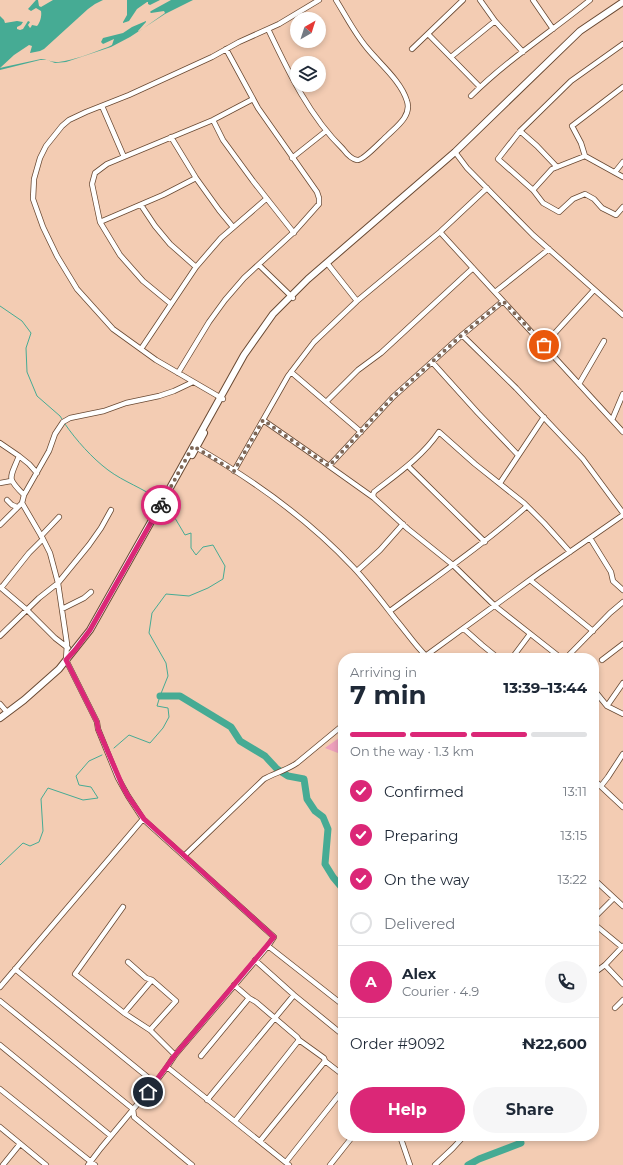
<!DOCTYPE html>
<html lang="en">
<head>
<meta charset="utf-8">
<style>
  :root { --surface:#fff; --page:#f6f6f7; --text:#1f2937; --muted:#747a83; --line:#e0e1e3; --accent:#db2777 }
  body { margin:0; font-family:Montserrat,sans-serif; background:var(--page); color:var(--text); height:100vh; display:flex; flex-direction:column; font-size:15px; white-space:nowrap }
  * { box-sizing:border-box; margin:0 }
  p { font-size:13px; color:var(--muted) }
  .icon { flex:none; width:22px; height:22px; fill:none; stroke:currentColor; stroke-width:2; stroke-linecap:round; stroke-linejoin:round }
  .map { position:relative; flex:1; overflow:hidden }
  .panel { position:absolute; left:338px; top:653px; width:261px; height:488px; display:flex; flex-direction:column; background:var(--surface); border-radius:16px; box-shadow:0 2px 6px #0003 }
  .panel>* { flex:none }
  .needle { width:26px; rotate:39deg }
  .tools { position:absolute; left:290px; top:12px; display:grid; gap:8px }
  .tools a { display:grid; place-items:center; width:36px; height:36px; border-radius:50%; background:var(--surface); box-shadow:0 2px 6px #0003; font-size:20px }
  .pin { position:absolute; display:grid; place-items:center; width:34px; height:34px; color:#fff; margin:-17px; border:2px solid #fff; border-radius:50%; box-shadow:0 1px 4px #0007 }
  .courier { position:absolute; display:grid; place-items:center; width:40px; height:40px; margin:-20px; border:3px solid #db2777; border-radius:50%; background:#fff; color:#222; box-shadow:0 1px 5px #0007 }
  .overview em { font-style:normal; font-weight:700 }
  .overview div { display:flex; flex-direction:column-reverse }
  .overview { display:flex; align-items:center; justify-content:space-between; height:68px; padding:0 12px }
  h1 { font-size:26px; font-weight:700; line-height:30px }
  .bar { display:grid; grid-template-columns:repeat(4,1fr); gap:6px 4px; align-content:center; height:48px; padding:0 12px }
  .bar i { height:5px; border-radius:3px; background:var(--line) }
  .bar .active { background:var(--accent) }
  .bar p { grid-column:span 4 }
  .line { display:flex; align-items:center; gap:10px; padding:0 12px; border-top:1px solid var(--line) }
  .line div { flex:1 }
  .round { display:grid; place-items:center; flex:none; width:42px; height:42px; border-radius:21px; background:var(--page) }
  ol { padding:0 12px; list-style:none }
  li { display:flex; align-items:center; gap:12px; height:44px }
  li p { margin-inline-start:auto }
  li .icon { padding:4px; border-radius:50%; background:var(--accent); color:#fff; stroke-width:4 }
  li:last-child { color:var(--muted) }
  li i { width:22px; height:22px; border:2px solid var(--line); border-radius:50% }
  .primary-button { display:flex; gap:8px; margin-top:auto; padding:8px 12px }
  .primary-button a { flex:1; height:46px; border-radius:24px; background:var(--accent); color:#fff; font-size:16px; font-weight:700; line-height:46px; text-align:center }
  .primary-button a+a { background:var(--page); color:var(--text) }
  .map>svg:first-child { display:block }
  .green { fill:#eea0bd }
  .water { fill:#46ab94 }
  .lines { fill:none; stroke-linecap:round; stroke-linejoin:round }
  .stream { stroke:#46ab94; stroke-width:1 }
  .river { stroke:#46ab94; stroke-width:7 }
  .street-casing { stroke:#694933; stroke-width:6 }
  .secondary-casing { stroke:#694933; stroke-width:8 }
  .street { stroke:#fff; stroke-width:4.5 }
  .secondary { stroke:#fff; stroke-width:6 }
  .done { stroke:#7e6757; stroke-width:4; stroke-dasharray:0 7.2 }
  .route { stroke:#db2777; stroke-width:5 }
</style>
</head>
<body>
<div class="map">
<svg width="623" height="1165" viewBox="0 0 623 1165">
  <rect width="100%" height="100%" fill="#f3ccb3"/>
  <path class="green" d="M343,735V755L325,748Z"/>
  <path class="water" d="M36,0H38L39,6L41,7L53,0H103L95,4L88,9L44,49L40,51L30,53L32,46L29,45L14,55L0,68V16L4,20L5,23L17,21L23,22L21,25L17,27V29L20,30L23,29L28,21L30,22L28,25L30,28L31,27L32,25L37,26C40,23 42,16 41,11L36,8L31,11L28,9Z
    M127,0H160L150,5L148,4V2H147L137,9L129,21L123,23V22L127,15Z
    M171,0H193L165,14L130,37L111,47L66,62L55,63L47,60H40L0,70V68L4,67L41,59C46,59 51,62 56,62C70,62 94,52 108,47L112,45L114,39L103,44L101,42L103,38L123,33L132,27L146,21V22L138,31V32L165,13L164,11L151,13L150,12L151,11Z"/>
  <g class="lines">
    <path class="stream" d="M0,306L22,321L31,333L26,348L27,372L37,396L60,416L62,419
      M65,424C76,440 92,458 108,470C124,482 143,488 159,500
      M114,748L129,735L150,743L163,728L169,717L168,708L157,706L160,696L168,676L166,663L149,633L152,613L166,594L189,596L208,588L223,579L225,566L213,545L203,547L196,555L191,548V533L185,535L169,508L163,504
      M0,865L23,843L30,846L39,842L43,831L41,799L48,788L83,800L98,798L91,787L79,785L76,776L89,761L102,755"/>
    <path class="river" d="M160,696H180L231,727L240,741L265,756L277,769L288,776L304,779L307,799L315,811L323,817L328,829L325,864L333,877L343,889
      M468,1165L479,1159L521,1143L519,1136"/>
    <g class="street-casing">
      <path id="street" d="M480,0L495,21L523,52
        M533,0L553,29
        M268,29C288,71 309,116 343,149C346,153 351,159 357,160C363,161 382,140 387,136C396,127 412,116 407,101C401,81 380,64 367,48C355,34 346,16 336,0
        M428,34L480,87
        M623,44L571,81L520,131L498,159L533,190L552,169L585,156L623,177
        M412,49L463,0
        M451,57L495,21
        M471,96C507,60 551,32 590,0
        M102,106L124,157
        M213,120L223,140L253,181L294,233
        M520,131L537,146L557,167
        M171,137L196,178L219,210L233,227
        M455,152L467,168L533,235L623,315
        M585,156L581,143L572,126L623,87
        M292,158L326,131
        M615,172L623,162
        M533,190L543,203L559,212L573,199L585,194L594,199L602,208L616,215L623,207
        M141,205L155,226L170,244L196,267
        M100,222L163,195L196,178
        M327,263L357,301
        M259,265L293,298
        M495,292L549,249
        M503,301L623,432
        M171,304L143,281L120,255L100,222L92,184L95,173L107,164L213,120L253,99
        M462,335L516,388L583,459L623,513
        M544,345L594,290
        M141,349L196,267L221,238L266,199
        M432,362L478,413L518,455
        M291,372L361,432
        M178,373L209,322L225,300L244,278L295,231L319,204V198L317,192L258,108L226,49
        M579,384L604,341
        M223,399L156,360L113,329L77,289L57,256L43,227L33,199L34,179L40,158L46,146L62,126L69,120L86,112L129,95L212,57L239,42L279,24L319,0
        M326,402L358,370L381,353L473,268
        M263,420L329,466L374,498
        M612,420L623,394
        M0,443L19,456C10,479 6,477 24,495
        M194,446C250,478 309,520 353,567C369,584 383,603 397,621C407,633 415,645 426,656
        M19,456L29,464L37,473
        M329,466L393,397L462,335L503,301L440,232
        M408,466L485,542
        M234,471L288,376L314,342L357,301L440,232L487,188
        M0,483L11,481
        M500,483L544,417
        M7,500L12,505L15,506L16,509
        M22,503L43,539L50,553L58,583L67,644L66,660L97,722L98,729L118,778L128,796L143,819
        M0,525L22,503L24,495L49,451L55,434L63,422L70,418L104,411L126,403L159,396L174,391L193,382
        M41,536L59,517
        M590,538L611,572L613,581L623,590
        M357,571L380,550L403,524
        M530,580L593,631
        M0,587L27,610L55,638L68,648
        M1,588L29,553L43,539
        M62,609L84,598L91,592
        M390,611C436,577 484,544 527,506
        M464,629L482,645L498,658
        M0,636L39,598L58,583L89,545L101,528L111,510
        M424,657L538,574L623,515
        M512,658L530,634
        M561,658L495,606L453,565L408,529L374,498L373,495L374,492C397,474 422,457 439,432L475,464L524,503L544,523L570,552
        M566,658L610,613L623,602
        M602,660L623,644
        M594,690L607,706L623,714
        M0,704L7,712
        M607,706L623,683
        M594,780L623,807
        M601,786L608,777L623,754
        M184,856L274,937L268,946L343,1005
        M598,883L623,906
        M123,907L75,974L124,1013L150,1030L175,1055
        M594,918L614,898
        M594,924L622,947
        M255,960L294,995L343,1035
        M128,962L146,978L152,980L176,1001L150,1030
        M605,965L623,984
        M15,969L155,1083L167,1067L289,1165
        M594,973L605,965L623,946
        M234,985L249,998L256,1002L297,1037L299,1040L324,1058L325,1061L343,1075
        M0,987L143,819L184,856L264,779C275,773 287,770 297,763L343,725
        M0,1001L133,1109L134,1117L192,1165
        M615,1008L623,1000
        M124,1013L152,980
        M0,1045L111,1136
        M201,1056L249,998
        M167,1067L175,1055L268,946
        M0,1089L95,1165
        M207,1100L294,995
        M235,1121L299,1040
        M0,1127L46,1165
        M400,1136L410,1165
        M260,1141L325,1061
        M286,1162L343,1090
        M3,1165L20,1144
        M88,1165L101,1148L155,1083
        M330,1165L353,1136
        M435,1165L453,1148L464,1136"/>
    </g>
    <g class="secondary-casing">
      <path id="secondary" d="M192,455L204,433
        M0,718L24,700L59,669L90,630L156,513L244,355L273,314L308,279L455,152L580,31L623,2"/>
    </g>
    <use href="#street" class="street"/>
    <use href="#secondary" class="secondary"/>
  </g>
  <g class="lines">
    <path class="done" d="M161,505L193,446L234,471L263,420L329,466L392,398L462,335L503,301L544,345"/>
    <path class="route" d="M148,1092L175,1055L274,937L144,819L128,796L123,787L98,729L97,722L66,660L75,650L90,630L161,505"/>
  </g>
</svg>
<div class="tools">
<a><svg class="needle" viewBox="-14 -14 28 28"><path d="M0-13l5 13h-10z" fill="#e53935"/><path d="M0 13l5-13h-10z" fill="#747a83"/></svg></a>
<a><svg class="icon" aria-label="layers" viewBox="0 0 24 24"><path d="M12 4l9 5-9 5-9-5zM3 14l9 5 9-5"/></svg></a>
</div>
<div class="pin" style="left:544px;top:345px;background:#ea580c"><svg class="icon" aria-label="bag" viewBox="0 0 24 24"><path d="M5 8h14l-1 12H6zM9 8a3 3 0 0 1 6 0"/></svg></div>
<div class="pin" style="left:148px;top:1092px;background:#1f2937"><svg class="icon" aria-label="home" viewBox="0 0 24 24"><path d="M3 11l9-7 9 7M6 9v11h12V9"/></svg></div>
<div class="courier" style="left:161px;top:505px"><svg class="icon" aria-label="bike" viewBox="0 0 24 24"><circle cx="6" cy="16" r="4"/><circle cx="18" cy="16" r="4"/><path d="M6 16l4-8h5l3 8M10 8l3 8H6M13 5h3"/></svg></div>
<section class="panel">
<div class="overview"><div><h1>7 min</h1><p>Arriving in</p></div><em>13:39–13:44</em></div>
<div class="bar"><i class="active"></i><i class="active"></i><i class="active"></i><i></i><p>On the way · 1.3 km</p></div>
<ol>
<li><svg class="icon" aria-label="check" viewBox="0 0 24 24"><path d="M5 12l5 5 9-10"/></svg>Confirmed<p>13:11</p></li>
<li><svg class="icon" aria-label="check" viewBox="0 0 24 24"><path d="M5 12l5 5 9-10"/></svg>Preparing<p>13:15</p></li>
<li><svg class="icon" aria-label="check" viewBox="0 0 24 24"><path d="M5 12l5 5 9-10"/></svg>On the way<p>13:22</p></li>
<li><i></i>Delivered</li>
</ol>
<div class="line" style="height:72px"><b class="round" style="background:var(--accent);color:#fff">A</b><div><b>Alex</b><p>Courier · 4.9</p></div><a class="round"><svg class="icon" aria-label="phone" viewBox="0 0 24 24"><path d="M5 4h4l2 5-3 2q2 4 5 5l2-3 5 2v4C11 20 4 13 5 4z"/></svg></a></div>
<div class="line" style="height:52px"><div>Order #9092</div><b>₦22,600</b></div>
<div class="primary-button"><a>Help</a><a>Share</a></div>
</section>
</div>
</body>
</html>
